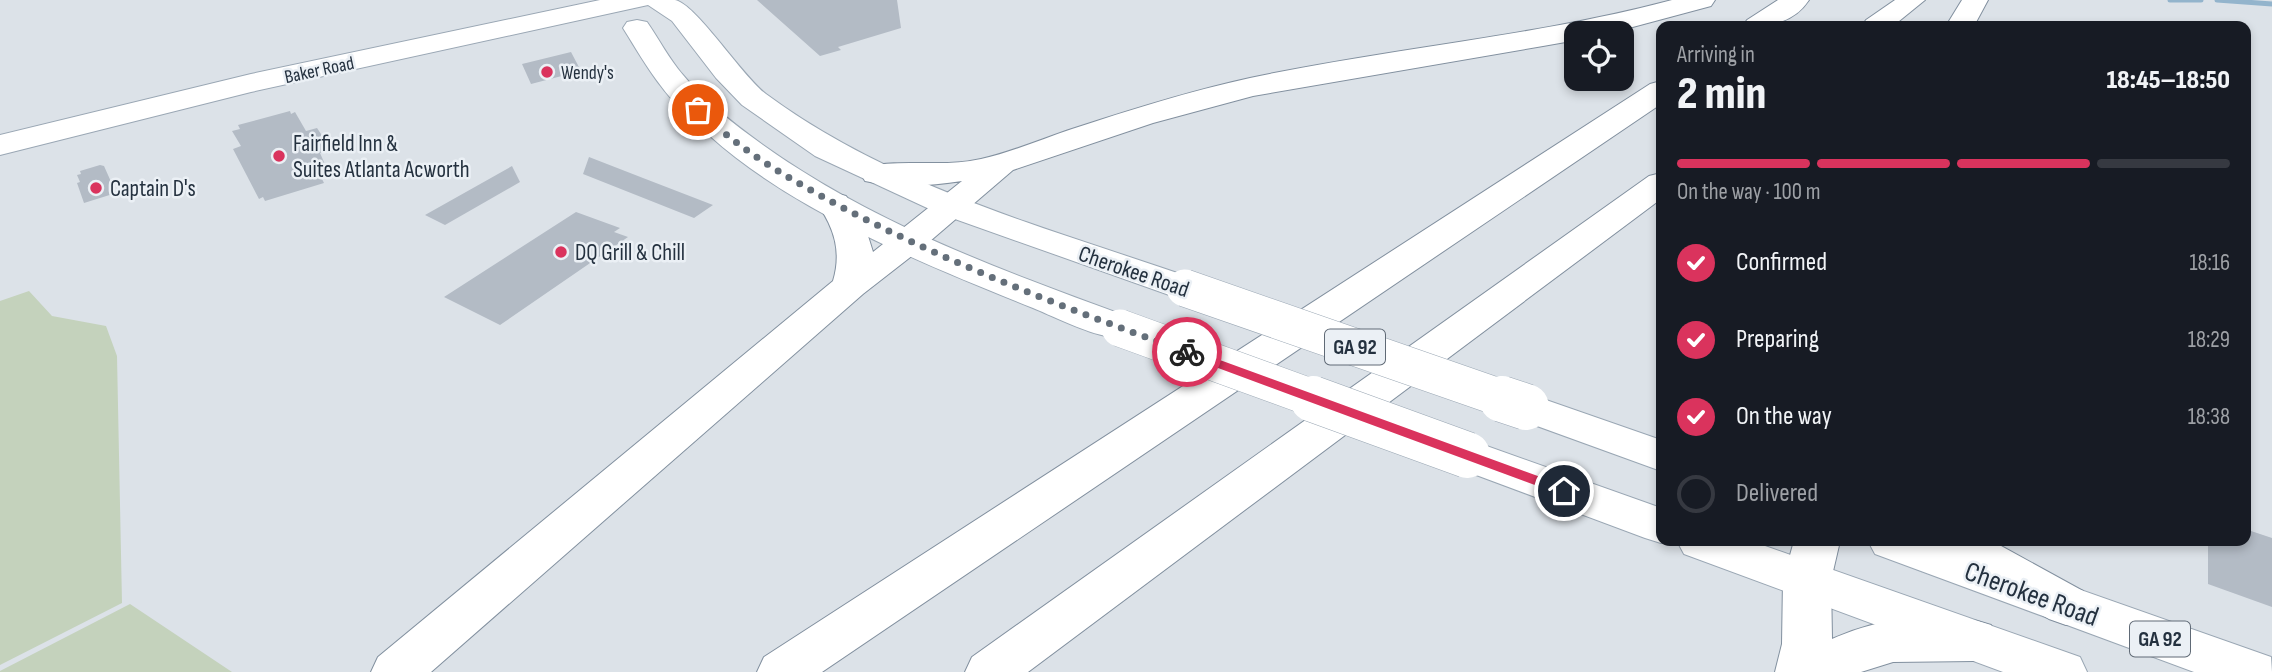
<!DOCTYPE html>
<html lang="en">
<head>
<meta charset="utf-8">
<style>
  :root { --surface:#171b24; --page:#20242c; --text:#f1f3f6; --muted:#9ea1a6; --line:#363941; --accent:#da335d }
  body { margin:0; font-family:"Sofia Sans Condensed",sans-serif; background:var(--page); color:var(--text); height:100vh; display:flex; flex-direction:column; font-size:26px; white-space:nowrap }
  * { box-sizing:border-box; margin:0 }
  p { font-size:23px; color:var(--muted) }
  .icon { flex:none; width:38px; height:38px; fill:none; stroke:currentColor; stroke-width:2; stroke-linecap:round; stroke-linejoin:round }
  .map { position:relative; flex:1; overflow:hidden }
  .panel { position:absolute; left:1656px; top:21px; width:595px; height:525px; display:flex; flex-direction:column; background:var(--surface); border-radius:14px; box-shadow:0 4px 10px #0003 }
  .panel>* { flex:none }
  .fabs { position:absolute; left:1564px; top:21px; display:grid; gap:14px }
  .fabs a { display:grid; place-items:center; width:70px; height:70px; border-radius:14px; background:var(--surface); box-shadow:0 4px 10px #0003; font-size:35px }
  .pin { position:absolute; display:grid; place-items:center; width:60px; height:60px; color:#fff; margin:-30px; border:4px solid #fff; border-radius:50%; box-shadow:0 2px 7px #0007 }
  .courier { position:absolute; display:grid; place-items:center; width:70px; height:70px; margin:-35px; border:5px solid #da335d; border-radius:50%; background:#fff; color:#222; box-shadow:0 2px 9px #0007 }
  .overview em { font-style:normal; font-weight:800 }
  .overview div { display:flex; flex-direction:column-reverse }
  .overview { display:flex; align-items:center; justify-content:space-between; height:119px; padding:0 21px }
  h1 { font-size:46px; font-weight:800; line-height:52px }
  .bar { display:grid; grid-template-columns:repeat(4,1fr); gap:10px 7px; align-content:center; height:84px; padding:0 21px }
  .bar i { height:9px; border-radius:5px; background:var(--line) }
  .bar .selected { background:var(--accent) }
  .bar p { grid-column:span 4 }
  ol { padding:0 21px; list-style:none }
  li { display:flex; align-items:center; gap:21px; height:77px }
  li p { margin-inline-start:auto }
  li .icon { padding:7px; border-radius:50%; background:var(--accent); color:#fff; stroke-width:4 }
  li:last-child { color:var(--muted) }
  li i { width:38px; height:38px; border:4px solid var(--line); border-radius:50% }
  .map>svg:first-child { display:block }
  .green { fill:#c4d2bc }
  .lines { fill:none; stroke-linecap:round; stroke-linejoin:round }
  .stream { stroke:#93b4cc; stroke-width:5 }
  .building { fill:#b3bbc5 }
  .major-casing { stroke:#9aa7b4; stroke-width:2 }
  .highway-casing { stroke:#82909f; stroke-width:2 }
  .major { fill:#fff; fill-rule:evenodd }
  .highway { fill:#fff; fill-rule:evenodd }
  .major-bridge-far1-casing { stroke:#9aa7b4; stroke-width:38; stroke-linecap:butt }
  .major-bridge-casing { stroke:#9aa7b4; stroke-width:47; stroke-linecap:butt }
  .major-bridge-far1 { stroke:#fff; stroke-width:37 }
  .major-bridge { stroke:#fff; stroke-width:46 }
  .route { fill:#da335d }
  .done { stroke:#646f7a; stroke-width:7; stroke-dasharray:0 12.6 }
  .poi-dot { fill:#da335d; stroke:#ebf0f5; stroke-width:2.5 }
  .labels { text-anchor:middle; stroke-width:5; stroke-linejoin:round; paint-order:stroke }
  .far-street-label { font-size:19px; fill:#24313f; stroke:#ebf0f5 }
  .far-poi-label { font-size:19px; fill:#24313f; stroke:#ebf0f5; text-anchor:start }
  .shield { fill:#ebf0f5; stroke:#606a76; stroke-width:2 }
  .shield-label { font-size:21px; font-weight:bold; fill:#24313f }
  .poi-label { font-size:23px; fill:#24313f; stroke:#ebf0f5; text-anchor:start }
  .street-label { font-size:23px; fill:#24313f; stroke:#ebf0f5 }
  .near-street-label { font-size:28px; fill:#24313f; stroke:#ebf0f5 }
</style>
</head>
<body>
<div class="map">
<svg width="2272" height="672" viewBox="0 0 2272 672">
  <rect width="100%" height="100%" fill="#dce2e8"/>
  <path class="green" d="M29,291L52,316L106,326L117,356L122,603L0,665V301Z
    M130,604L232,672H0V671Z"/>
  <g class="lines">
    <path class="stream" d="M2170,0H2201
      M2217,0L2272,4"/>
  </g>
  <path class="building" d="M757,0H897L901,28L838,47L841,50L820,56Z
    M571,52L581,71L531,84L522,64Z
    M290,111L291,114L295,112L306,131L317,128L331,149L320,153L330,176L322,179L324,183L265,201L263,197L259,199L233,149L241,146L232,131L240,129L238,125Z
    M589,157L643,178L713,205L694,218L583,174Z
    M100,165L104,166L116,193L84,203L77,183L80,182L77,175L81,174L80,171Z
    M512,166L520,182L445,225L425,215Z
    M576,212L620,228L614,232L628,237L500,325L444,297Z
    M2245,529L2272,538V607L2208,584V541H2245Z"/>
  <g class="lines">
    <g class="major-casing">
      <path id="major" d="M600,0C624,0 651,0 675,0C696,4 742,76 766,94C893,188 1051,229 1198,280L1203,288L1198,296L1185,300L1172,296L938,213L815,156L742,105L716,78L672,21L648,5L251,92L0,155V135L251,74Z
        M637,20L647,22C659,39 669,59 683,75C705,102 735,125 763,145C875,225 1006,272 1134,319L1139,328L1134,337C1106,344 1060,319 1033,308C928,266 794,212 710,136C693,121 674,104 661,86C647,68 635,47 623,28L627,22Z
        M1526,393L1661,440V471L1512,417L1506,407L1512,397Z
        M1467,439L1661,508V541H1669L1661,543L1645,538L1452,466L1446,455L1452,444Z
        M1677,541H1751L2080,657L2087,672H2003L1684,554Z
        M1868,541H1942L2271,657L2272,672H2194L1875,554Z"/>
    </g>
    <g class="highway-casing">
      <path id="highway" d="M1672,0H1715L1711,6L1614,32L1577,33V40L1543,46L1253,96L1153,123L1013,170L922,248L863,294L431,672H371L378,657L833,281C842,251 834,228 817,203L822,196L834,193L846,196L864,223L873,252L962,181C931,186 895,188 865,181L861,174L865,167C903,158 943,168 981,159C1012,152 1042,139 1072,129C1130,110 1190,91 1250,78C1390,48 1533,37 1672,0Z
        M1778,0H1809C1793,24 1770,26 1743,26L1747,20Z
        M1895,0H1925L1893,26H1862L1866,20Z
        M1962,0H1988L1974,26H1946Z
        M1661,81V104L822,672H757L764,657L1650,84Z
        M1661,173V199L1028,672H965L972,657L1649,176Z
        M1794,541H1840L1831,580L1832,639C1878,618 1942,608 1991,625L1999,640L1991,655L1974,661L1893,662L1861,672H1775L1782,644L1783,580Z
        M1931,541H1992L2083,591L2090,605L2083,619L2066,625L2049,619L1938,554Z"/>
    </g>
    <use href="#major" class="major"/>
    <use href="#highway" class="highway"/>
    <g class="major-bridge-far1-casing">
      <path id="major-bridge-far1" d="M1185,288L1507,400
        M1120,328L1318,400"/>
    </g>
    <g class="major-bridge-casing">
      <path id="major-bridge" d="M1313,399L1467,455
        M1502,399L1526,407"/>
    </g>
    <use href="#major-bridge-far1" class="major-bridge-far1"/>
    <use href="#major-bridge" class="major-bridge"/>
  </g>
  <path class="route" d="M1187,348L1568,487L1570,491L1564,496L1559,494L1183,355L1181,352Z"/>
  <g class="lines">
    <path class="done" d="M698,110C744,154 798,184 853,213C960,268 1073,311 1187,352"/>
  </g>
  <g class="poi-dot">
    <circle cx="547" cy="72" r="7"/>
    <circle cx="279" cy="156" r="7"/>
    <circle cx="96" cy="188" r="7"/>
    <circle cx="561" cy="252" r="7"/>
  </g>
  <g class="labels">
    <g class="far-street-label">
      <text transform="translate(319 69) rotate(-12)" y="7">Baker Road</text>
    </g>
    <g class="far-poi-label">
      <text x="561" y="79">Wendy's</text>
    </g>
    <g class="shield">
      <rect x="1325" y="329.5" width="60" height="35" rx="5"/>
      <rect x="2130" y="621.5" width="60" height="35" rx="5"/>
    </g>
    <g class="shield-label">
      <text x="1355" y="354">GA 92</text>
      <text x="2160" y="646">GA 92</text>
    </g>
    <g class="poi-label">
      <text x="293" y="151">Fairfield Inn &amp;<tspan x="293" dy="26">Suites Atlanta Acworth</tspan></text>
      <text x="110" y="196">Captain D's</text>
      <text x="575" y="260">DQ Grill &amp; Chill</text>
    </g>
    <g class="street-label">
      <text transform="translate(1134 271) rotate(19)" y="8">Cherokee Road</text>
    </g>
    <g class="near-street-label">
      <text transform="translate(2032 593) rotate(20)" y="10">Cherokee Road</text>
    </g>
  </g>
</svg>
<div class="fabs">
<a><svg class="icon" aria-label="locate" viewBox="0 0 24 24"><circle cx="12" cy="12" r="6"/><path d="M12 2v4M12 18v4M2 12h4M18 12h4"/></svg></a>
</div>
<div class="pin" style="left:698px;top:110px;background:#ea580c"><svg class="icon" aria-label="bag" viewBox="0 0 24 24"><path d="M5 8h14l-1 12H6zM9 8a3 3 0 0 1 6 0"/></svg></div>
<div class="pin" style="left:1564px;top:491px;background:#1f2937"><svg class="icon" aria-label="home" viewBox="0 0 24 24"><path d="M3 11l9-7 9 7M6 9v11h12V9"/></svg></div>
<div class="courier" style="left:1187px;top:352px"><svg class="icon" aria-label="bike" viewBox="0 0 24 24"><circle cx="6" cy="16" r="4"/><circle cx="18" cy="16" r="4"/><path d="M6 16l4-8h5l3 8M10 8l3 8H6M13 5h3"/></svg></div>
<section class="panel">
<div class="overview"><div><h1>2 min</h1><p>Arriving in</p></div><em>18:45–18:50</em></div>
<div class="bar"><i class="selected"></i><i class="selected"></i><i class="selected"></i><i></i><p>On the way · 100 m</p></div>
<ol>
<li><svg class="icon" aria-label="check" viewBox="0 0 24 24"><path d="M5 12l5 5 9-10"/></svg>Confirmed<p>18:16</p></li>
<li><svg class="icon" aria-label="check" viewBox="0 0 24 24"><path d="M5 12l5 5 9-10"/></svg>Preparing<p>18:29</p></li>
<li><svg class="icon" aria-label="check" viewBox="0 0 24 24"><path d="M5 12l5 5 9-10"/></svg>On the way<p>18:38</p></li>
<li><i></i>Delivered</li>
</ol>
</section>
</div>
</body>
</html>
